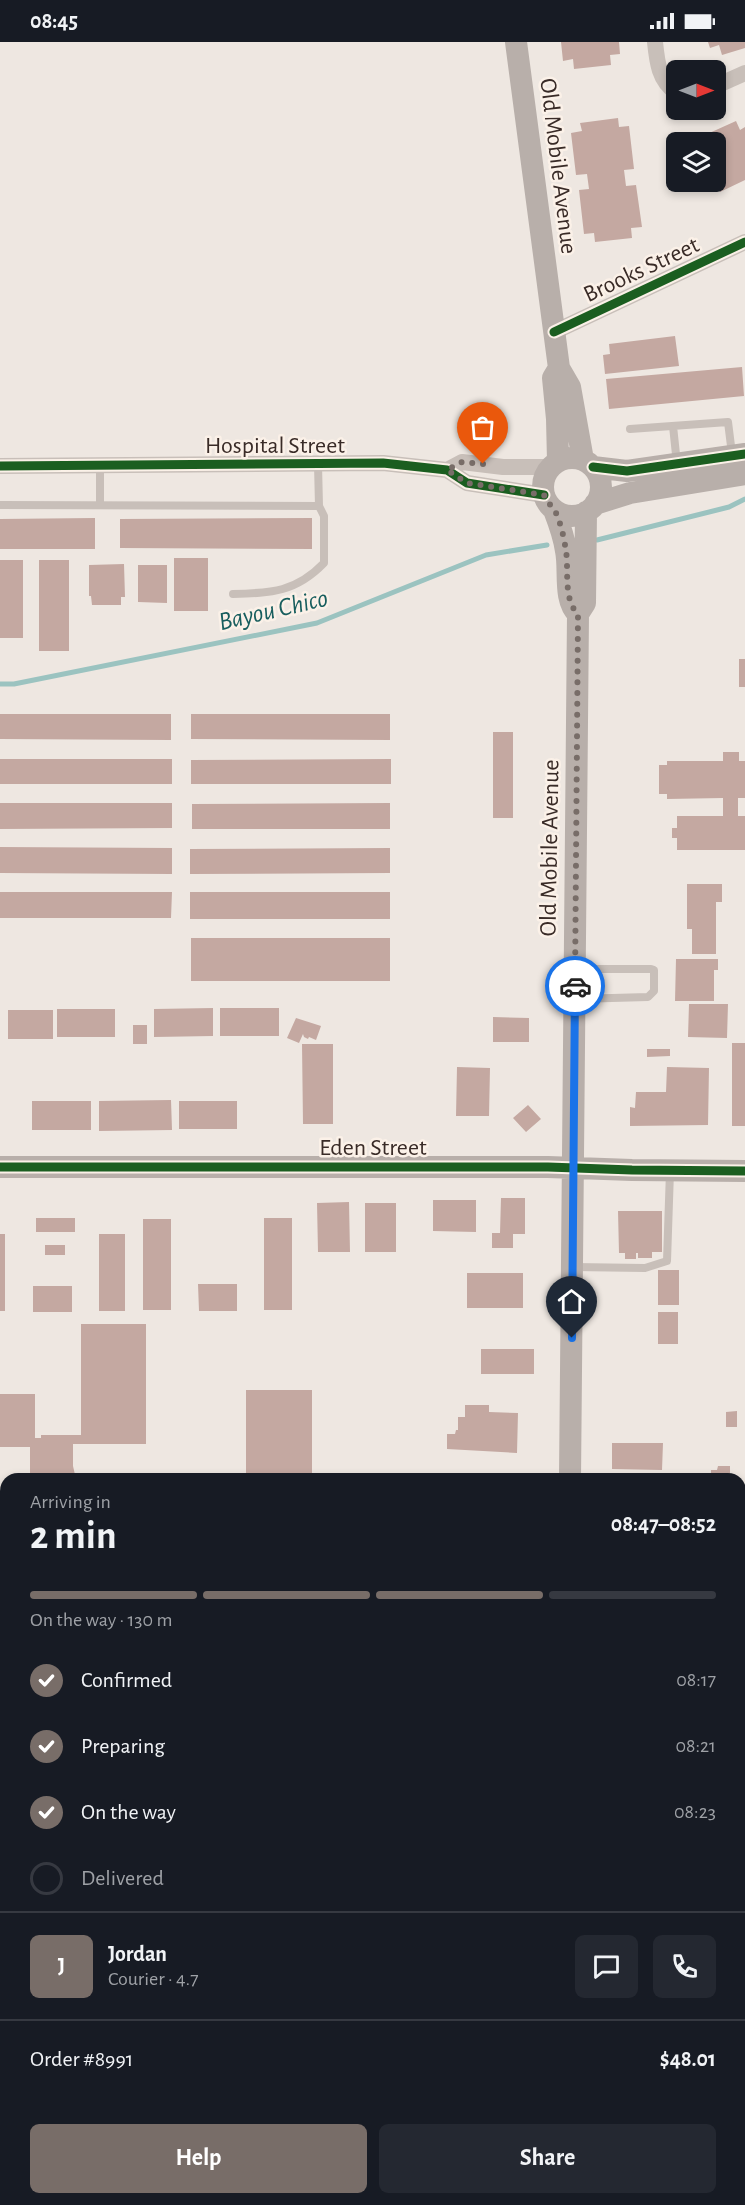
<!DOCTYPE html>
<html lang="en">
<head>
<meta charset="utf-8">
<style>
  :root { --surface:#171b24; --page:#242831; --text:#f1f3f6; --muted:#9ea1a6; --line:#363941; --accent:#786d68 }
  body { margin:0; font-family:"Alegreya Sans",sans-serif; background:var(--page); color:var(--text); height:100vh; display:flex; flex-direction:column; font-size:22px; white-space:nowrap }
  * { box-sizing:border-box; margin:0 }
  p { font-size:20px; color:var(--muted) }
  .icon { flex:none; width:33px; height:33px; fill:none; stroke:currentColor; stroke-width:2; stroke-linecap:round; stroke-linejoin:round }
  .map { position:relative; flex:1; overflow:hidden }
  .drawer { position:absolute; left:0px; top:1431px; width:746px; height:732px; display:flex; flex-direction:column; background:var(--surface); border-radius:18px 18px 0 0; box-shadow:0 3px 9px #0003 }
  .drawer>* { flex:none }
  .needle { width:39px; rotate:90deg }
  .controls { position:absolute; left:666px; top:18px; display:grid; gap:12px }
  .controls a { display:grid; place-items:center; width:60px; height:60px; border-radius:9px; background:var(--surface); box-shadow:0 3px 9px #0003; font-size:30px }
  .pin { position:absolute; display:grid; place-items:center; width:51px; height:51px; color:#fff; margin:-62px -26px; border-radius:50% 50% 50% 0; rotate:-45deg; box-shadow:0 0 6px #0007 }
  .pin .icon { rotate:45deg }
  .courier { position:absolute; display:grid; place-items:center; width:60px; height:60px; margin:-30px; border:4px solid #1a73e8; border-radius:50%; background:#fff; color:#222; box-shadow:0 2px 8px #0007 }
  .head em { font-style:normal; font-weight:700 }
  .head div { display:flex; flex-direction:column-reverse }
  .head { display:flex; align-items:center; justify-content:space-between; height:102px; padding:0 30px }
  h1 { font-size:39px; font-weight:700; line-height:45px }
  .bar { display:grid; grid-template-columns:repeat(4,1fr); gap:9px 6px; align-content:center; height:72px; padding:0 30px }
  .bar i { height:8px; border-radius:4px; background:var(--line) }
  .bar .selected { background:var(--accent) }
  .bar p { grid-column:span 4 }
  .line { display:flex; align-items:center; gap:15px; padding:0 30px; border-top:2px solid var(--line) }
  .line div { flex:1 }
  .round { display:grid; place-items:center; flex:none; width:63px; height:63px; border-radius:9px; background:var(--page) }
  ol { padding:0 30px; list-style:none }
  li { display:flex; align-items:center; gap:18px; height:66px }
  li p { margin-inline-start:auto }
  li .icon { padding:6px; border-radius:50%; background:var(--accent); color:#fff; stroke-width:4 }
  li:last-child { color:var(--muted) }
  li i { width:33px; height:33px; border:3px solid var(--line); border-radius:50% }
  .cta { display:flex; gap:12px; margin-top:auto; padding:12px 30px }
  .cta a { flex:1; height:69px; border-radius:9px; background:var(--accent); color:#fff; font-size:24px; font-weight:700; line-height:69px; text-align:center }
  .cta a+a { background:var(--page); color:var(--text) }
  .status { display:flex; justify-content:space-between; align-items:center; height:42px; padding:0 30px; background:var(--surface); direction:ltr }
  .status svg { height:16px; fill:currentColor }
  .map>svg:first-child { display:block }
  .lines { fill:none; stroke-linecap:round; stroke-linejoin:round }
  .stream { stroke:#9bc3c0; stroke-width:5 }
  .building { fill:#c4a8a1 }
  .lane { stroke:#c8bfb9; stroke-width:8 }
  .street { stroke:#c8bfb9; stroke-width:16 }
  .secondary { stroke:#b8afaa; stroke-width:22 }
  .cycleway-casing { stroke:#fbf1e8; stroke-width:13 }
  .cycleway { stroke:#1b5e20; stroke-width:9 }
  .done { stroke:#786d68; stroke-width:6; stroke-dasharray:0 10.8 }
  .route { stroke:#1a73e8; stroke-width:8 }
  .labels { text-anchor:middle; stroke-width:5; stroke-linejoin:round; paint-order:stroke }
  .street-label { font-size:24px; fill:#392b27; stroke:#fbf1e8 }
  .water-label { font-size:26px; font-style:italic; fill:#185e5e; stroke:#fbf1e8 }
</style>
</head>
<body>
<div class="status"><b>08:45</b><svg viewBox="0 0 49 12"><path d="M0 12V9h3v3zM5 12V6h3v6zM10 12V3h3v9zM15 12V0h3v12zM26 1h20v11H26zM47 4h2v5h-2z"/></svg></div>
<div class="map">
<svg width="745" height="2163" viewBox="0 0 745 2163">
  <rect width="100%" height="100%" fill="#eee7e1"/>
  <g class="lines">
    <path class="stream" d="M597,498L729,465L745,457
      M0,642H14L317,581L486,513L547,503"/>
  </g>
  <path class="building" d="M561,0H619L620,12L610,13L611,23L574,27L573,17L563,19Z
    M708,0H745V6L722,13L719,3L710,6Z
    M618,76L619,85L629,84L634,127L624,128L626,144L636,143L642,185L631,186L632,196L595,200L594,191L584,192L579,148L589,147L587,132L576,133L571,91L582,89L580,81Z
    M736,79L740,88L745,85V138L720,150L716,141L707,144L705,140H716V100H698L696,97Z
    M675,294L679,324L605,332L603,313L610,312L609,302Z
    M742,325L744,354L609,367L606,337Z
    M95,476V507H0V477Z
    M312,476V507L120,506V477Z
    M174,516H208V569H174Z
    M0,518H23V596H0Z
    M39,518H69V609H39Z
    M124,522L125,555H121V563H92L91,554H89V523Z
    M138,523H167V561L138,560Z
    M739,617H745V645H739Z
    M0,672H171V698L0,697Z
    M191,672H390V698L191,697Z
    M493,690H513V776H493Z
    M723,710H739V719H745V756H738V774H745V808H677V796H672V786H677V774H723V756L667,757V752H659V723H667V719H723Z
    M0,717H172V742H0Z
    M391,717V742H191V718Z
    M0,761H172V786L0,787Z
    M390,761V787H192V762Z
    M0,805L172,806V832L0,831Z
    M390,806V831L190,832V807Z
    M687,842H722V860H716V912H692V887H687Z
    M0,850H172L171,876H0Z
    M190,850H390V877H190Z
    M191,896H390V939H191Z
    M676,917H718V928H714V959H675Z
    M689,962H728L727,996L688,995Z
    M213,966V994L154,995V967Z
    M220,966H279V994H220Z
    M57,967H115V995H57Z
    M8,968H53V997H8Z
    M493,975L529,976V1000H493Z
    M296,976L321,984L316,998L309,995L308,997L304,995L303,992L299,1001L287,996Z
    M133,983H147V1002H133Z
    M732,1001H745V1084H732Z
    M302,1002H333V1082H303Z
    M647,1007H670V1014L647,1015Z
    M457,1025L490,1026L489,1074H456Z
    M667,1025L709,1026L708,1083L630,1084V1065L635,1066L636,1050H666Z
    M171,1058L172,1088L99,1089V1059Z
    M32,1059H91V1088H32Z
    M179,1059H237V1087H179Z
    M528,1063L541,1077L526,1090L513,1076Z
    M501,1156H525V1192H513V1206H492V1191H500Z
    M433,1158H476V1190L433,1189Z
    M349,1160L350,1210H318L317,1161Z
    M365,1161H396V1210H365Z
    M618,1169H662V1210H652V1216H638V1211H636V1217H625V1211H619Z
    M36,1176H75V1190H36Z
    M264,1176H292V1268H264Z
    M143,1177H171V1268H143Z
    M0,1192H5V1269H0Z
    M99,1192H125V1269H99Z
    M45,1203H65V1213H45Z
    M658,1228H679V1263H658Z
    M467,1231H523V1266H467Z
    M198,1242H237V1269H199Z
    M33,1244H72V1270H33Z
    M658,1270H678V1302H658Z
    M81,1282H146V1402H73V1424L76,1437H30V1405H0V1352H35V1396H41V1393H81Z
    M481,1307H534V1332H481Z
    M246,1348H312V1437H246Z
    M465,1363H489V1370L518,1371L517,1411L447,1407V1392H455L456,1388H458V1375H465Z
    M737,1369V1385H726V1370Z
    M612,1401H663L662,1428L612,1427Z
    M718,1424H730V1437H711V1428H717Z
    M0,1468H6V1535H0Z
    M0,1745H6V1768H0Z
    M0,1791H6V1813L0,1812Z
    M0,1861H6V1897H0Z
    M0,2102H6V2134H0Z
    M136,2157L161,2158V2163H136Z
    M208,2157H247V2163H208Z
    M644,2157H688V2163H644Z"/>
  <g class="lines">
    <path class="lane" d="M673,384L677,422
      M630,387L728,380L732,412
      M318,422L319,464
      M0,463L319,464L324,474V521C296,550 272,551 233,552
      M100,463V424
      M575,927H651L654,928V949L648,955L576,957
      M573,1225L645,1226L667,1219L670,1129
      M604,2157L612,2163"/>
    <path class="street" d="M655,0C657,20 659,39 676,50
      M716,44L745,31
      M554,290L745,200
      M0,424L383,421L447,428L467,441L544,453
      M447,428L462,420L503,425H549
      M0,1603H6
      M39,2163V2157
      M304,2163V2157"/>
    <path class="secondary" d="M516,0L559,326L570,345L583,418
      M543 445a29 29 0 1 1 58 0a29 29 0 1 1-58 0Z
      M558,419L557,377L553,336L559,326
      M593,425L627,429L745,412
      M595,462L630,451L745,432
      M554,468C559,481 564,494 566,509C570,528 563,558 578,572
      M0,1125H548L632,1128L745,1129
      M570,1437L578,572L585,561L586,470
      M563,2163V2157"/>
    <g class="cycleway-casing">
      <path id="cycleway" d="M554,290L745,200
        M0,424L383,421L447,428L467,441L544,453
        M593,425L627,429L745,412
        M0,1125H548L632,1128L745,1129"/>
    </g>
    <use href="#cycleway" class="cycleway"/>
  </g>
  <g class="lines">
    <path class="done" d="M483,422L462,420L447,428L467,441L544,453C547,460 551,463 555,469C561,481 564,496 566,509C569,528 563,558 578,572L575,944"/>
    <path class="route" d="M572,1296L575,944"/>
  </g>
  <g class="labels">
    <g class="street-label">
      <text transform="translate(559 124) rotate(83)" y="8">Old Mobile Avenue</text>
      <text transform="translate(641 227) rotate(-25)" y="8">Brooks Street</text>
      <text x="275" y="411">Hospital Street</text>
      <text transform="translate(549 806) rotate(-89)" y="8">Old Mobile Avenue</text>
      <text x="373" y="1113">Eden Street</text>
    </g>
    <g class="water-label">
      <text transform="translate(273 567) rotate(-13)" y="9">Bayou Chico</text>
    </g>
  </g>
</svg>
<div class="controls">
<a><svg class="needle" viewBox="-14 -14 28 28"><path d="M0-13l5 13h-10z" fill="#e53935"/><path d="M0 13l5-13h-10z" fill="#9ea1a6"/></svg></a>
<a><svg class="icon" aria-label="layers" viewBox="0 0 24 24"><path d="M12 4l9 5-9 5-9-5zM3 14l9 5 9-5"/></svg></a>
</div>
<div class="pin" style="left:483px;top:422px;background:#ea580c"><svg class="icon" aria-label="bag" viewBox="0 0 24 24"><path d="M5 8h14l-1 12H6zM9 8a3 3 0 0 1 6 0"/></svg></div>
<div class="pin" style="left:572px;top:1296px;background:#1f2937"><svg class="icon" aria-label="home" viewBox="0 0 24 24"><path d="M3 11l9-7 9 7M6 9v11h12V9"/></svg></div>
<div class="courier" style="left:575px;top:944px"><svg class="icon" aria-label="car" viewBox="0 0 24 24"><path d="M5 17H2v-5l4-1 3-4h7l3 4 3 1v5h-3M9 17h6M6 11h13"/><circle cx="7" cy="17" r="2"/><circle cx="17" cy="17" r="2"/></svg></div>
<section class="drawer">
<div class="head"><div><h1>2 min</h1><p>Arriving in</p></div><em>08:47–08:52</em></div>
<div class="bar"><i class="selected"></i><i class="selected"></i><i class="selected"></i><i></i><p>On the way · 130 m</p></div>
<ol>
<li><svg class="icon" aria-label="check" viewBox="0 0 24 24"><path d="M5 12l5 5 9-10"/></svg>Confirmed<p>08:17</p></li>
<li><svg class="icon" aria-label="check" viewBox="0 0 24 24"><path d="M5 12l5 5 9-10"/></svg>Preparing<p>08:21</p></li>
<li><svg class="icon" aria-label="check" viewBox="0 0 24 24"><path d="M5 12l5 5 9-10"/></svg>On the way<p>08:23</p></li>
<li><i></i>Delivered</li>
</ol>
<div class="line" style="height:108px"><b class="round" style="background:var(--accent);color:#fff">J</b><div><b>Jordan</b><p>Courier · 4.7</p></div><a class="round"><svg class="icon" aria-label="chat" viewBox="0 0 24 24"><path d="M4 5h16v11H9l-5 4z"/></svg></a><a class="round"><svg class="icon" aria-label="phone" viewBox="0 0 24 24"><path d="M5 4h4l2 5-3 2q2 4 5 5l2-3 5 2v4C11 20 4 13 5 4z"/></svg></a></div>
<div class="line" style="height:78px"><div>Order #8991</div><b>$48.01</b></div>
<div class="cta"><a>Help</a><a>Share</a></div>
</section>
</div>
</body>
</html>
